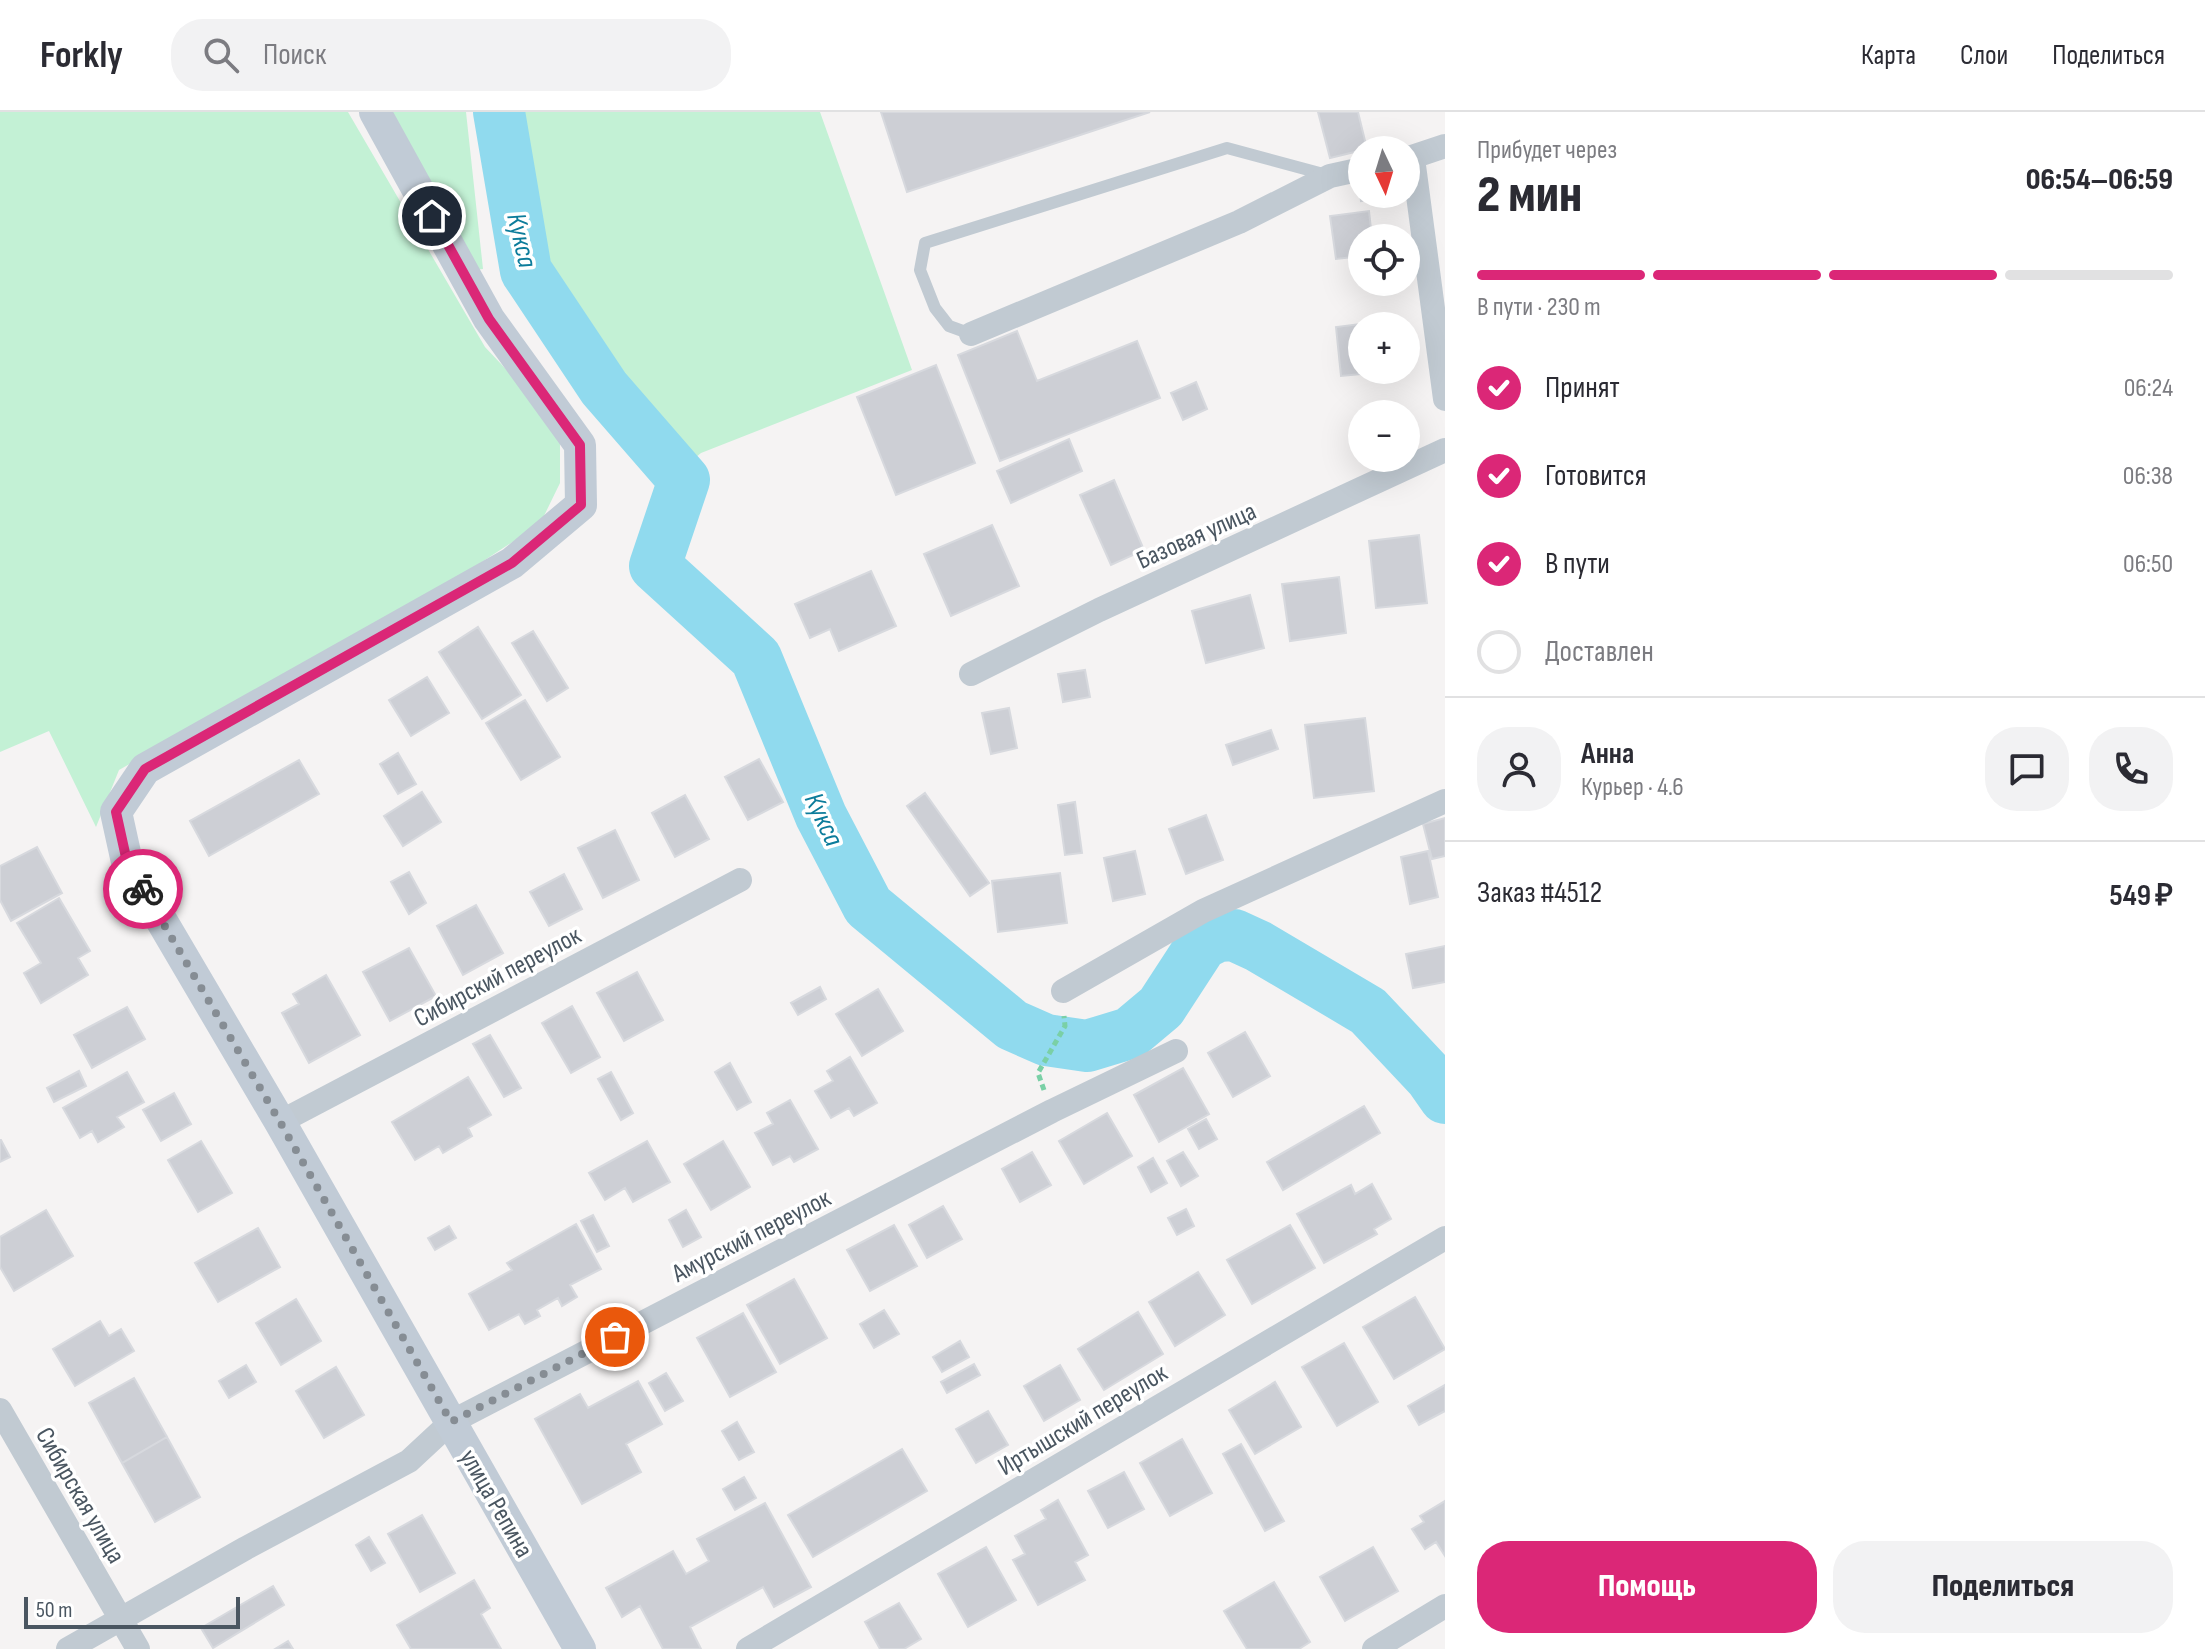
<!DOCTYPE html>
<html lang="ru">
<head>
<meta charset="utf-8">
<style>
  :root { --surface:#fff; --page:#f2f2f3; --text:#2b2b33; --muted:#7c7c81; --line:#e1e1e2; --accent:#db2777 }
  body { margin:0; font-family:"Sofia Sans Condensed",sans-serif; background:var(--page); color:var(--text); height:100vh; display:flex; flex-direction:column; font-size:30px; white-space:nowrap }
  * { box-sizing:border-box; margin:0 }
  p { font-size:26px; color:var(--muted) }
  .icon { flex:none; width:44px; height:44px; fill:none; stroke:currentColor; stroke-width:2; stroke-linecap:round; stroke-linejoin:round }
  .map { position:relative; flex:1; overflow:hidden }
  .side { display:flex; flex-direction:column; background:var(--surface); width:760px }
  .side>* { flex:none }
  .needle { width:52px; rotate:176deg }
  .buttons { position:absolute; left:1348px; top:24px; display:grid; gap:16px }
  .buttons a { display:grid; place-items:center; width:72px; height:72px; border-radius:50%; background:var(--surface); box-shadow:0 8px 32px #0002; font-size:40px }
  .scale { position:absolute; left:24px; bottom:20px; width:216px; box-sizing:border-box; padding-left:8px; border:4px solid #4a5661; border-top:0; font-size:22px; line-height:28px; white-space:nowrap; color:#4a5661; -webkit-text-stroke:6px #fff; paint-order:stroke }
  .pin { position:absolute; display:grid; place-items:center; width:68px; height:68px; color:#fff; margin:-34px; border:4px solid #fff; border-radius:50%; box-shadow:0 2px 8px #0007 }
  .courier { position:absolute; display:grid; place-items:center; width:80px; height:80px; margin:-40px; border:6px solid #db2777; border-radius:50%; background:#fff; color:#222; box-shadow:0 2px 10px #0007 }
  .summary em { font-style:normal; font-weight:800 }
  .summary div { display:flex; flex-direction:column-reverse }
  .summary { display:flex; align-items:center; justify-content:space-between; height:136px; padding:0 32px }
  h1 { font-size:52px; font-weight:800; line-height:60px }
  .bar { display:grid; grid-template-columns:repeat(4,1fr); gap:12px 8px; align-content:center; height:96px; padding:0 32px }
  .bar i { height:10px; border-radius:6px; background:var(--line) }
  .bar .current { background:var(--accent) }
  .bar p { grid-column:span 4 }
  .line { display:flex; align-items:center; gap:20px; padding:0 32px; border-top:2px solid var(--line) }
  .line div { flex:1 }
  .round { display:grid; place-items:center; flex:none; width:84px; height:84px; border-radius:32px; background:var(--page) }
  ol { padding:0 32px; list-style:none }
  li { display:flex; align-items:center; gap:24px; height:88px }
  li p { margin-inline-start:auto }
  li .icon { padding:8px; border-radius:50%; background:var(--accent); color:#fff; stroke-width:4 }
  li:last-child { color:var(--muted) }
  li i { width:44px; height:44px; border:4px solid var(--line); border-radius:50% }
  .button { display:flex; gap:16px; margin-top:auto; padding:16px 32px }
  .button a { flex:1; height:92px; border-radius:32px; background:var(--accent); color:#fff; font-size:32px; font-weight:800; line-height:92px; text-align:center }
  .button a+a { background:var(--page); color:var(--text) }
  header { display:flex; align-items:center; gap:48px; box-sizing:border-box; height:112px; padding:0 40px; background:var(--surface); border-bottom:2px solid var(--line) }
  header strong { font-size:38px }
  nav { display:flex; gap:44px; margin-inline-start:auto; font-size:28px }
  .search { width:560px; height:72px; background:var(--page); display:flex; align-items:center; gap:20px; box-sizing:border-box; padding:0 28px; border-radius:32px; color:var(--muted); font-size:30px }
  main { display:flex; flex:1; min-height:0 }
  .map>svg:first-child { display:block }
  .green { fill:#c3f1d5 }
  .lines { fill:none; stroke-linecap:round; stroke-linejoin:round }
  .river { stroke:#90daee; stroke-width:52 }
  .building { fill:#cdcfd5; stroke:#d7d9de; stroke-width:2 }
  .path { stroke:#7ad0a6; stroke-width:5; stroke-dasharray:6 4; stroke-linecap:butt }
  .lane { stroke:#c1cad2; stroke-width:12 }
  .street { stroke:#c1cad2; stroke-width:24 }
  .secondary { stroke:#c1cbd6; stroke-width:32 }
  .done { stroke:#868d94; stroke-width:8; stroke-dasharray:0 14.4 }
  .route { stroke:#db2777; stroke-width:10 }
  .labels { text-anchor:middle; stroke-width:7; stroke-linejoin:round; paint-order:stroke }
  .street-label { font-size:26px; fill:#4a5661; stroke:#fff }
  .water-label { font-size:28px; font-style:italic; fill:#0c7c9b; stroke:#fff }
</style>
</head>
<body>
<header>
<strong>Forkly</strong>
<div class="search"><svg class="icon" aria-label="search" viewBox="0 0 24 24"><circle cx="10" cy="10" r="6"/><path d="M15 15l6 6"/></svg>Поиск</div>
<nav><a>Карта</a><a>Слои</a><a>Поделиться</a></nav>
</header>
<main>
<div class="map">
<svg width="1445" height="1537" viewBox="0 0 1445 1537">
  <rect width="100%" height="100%" fill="#f5f3f3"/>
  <path class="green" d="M0,0H348L485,235L532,285L560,327V371L540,412L462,463L119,658L96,715L49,619L0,640Z
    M391,0H466L483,157L474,158Z
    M509,0H820L912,258L701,341L695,346L609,267L530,158L507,24Z"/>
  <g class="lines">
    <path class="river" d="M499,0L526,159L604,276L684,368L655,454L756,546L821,704L868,794L1012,913L1046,928L1087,934L1130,921L1161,895L1202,832L1218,824L1234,823L1258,834L1368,899L1431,966L1445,986"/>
  </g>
  <path class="building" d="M881,0H1150L907,80Z
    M1318,0H1358L1367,37L1330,46Z
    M1358,68H1362V82H1381L1382,86L1361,89Z
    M1369,99L1372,126H1362V144L1336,147L1330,104Z
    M1376,210L1377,214H1362V258H1382V260L1341,264L1336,215Z
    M1017,219L1037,269L1137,229L1160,286L1000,349L958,243Z
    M936,253L975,351L896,383L857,285Z
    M1196,270L1207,297L1183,308L1171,281Z
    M1069,327L1082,359L1011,391L997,359Z
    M1114,368L1144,438L1111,453L1080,383Z
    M992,413L1019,474L951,504L924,442Z
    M1419,423L1427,491L1376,496L1369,429Z
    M871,459L896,514L839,539L830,517L810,526L795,492Z
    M1339,465L1346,521L1290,529L1282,472Z
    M1250,483L1264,536L1206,551L1192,499Z
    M478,515L521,583L482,607L439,540Z
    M533,519L568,576L547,589L512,531Z
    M1085,558L1090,585L1063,590L1058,562Z
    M427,565L449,601L411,624L389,588Z
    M525,588L560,645L521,668L486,611Z
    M1009,596L1017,636L991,642L982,601Z
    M1365,606L1374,679L1314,686L1305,613Z
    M1271,618L1278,637L1233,653L1226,633Z
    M398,641L416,672L398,682L380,652Z
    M759,647L783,690L748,708L725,665Z
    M299,648L319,682L209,744L190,709Z
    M422,680L441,710L403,734L384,704Z
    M925,681L989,771L970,784L907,694Z
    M685,683L709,727L675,745L652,701Z
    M1075,690L1082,741L1065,743L1058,693Z
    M1206,703L1223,748L1186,762L1169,717Z
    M1445,706V744L1432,747L1423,712Z
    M615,718L639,768L603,786L578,736Z
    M37,735L62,781L11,809L0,788V754Z
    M1135,739L1145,782L1113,789L1104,746Z
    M1428,739L1438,785L1410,792L1401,745Z
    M409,760L426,791L409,802L391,770Z
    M1060,761L1067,811L998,820L992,769Z
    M564,762L582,797L549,814L530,780Z
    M59,786L90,839L78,846L88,863L41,891L24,861L41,851L17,811Z
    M476,793L503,841L463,863L437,814Z
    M1445,834V870L1413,876L1406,842Z
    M409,836L436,884L390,909L363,860Z
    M637,860L663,908L624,929L597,881Z
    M326,863L360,923L309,951L282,901L299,892L293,882Z
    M820,875L826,887L798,903L791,891Z
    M878,877L903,919L862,944L836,902Z
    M572,894L600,945L571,961L542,911Z
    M127,895L145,927L92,956L74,923Z
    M1245,920L1270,964L1233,985L1208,941Z
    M490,923L521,976L504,985L473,932Z
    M850,945L877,991L854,1004L849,996L831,1006L815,979L833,969L827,959Z
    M730,951L751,990L737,998L715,960Z
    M1183,956L1209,1002L1159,1030L1134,983Z
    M79,959L86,974L54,990L47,976Z
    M127,960L144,990L117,1005L124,1015L98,1030L92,1019L80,1026L63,996Z
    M611,960L633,1001L621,1008L598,967Z
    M468,965L491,1003L468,1016L472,1024L443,1041L439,1034L415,1048L392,1010Z
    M174,981L191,1012L161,1029L143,998Z
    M790,988L818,1037L794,1050L790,1044L773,1053L755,1021L773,1012L767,1001Z
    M1364,994L1380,1021L1283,1078L1267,1050Z
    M1107,1001L1132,1044L1084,1072L1059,1029Z
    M1206,1007L1217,1027L1199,1037L1188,1017Z
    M0,1028H1L10,1045L0,1050Z
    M201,1029L232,1081L198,1100L168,1048Z
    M647,1029L670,1070L633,1090L625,1076L605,1088L589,1061Z
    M723,1029L750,1075L711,1098L684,1052Z
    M1032,1040L1051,1073L1020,1090L1002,1057Z
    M1183,1040L1198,1064L1181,1074L1167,1049Z
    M1153,1046L1167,1071L1151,1080L1138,1055Z
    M1372,1072L1391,1107L1374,1117L1377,1122L1324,1151L1297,1102L1351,1073L1355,1082Z
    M943,1094L962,1127L927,1146L909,1113Z
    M1186,1097L1194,1114L1177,1123L1168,1106Z
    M46,1098L73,1144L14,1179L0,1155V1125Z
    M686,1098L701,1125L683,1135L669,1108Z
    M593,1103L609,1134L597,1140L581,1109Z
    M576,1112L601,1157L570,1173L577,1185L562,1194L558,1186L537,1198L540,1204L525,1212L519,1202L489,1218L469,1182L512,1158L507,1151Z
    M894,1113L917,1154L870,1179L847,1138Z
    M1290,1113L1315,1156L1252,1192L1227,1148Z
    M449,1114L456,1126L435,1138L428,1126Z
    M258,1116L280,1155L218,1190L195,1151Z
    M1198,1160L1225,1203L1175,1234L1149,1190Z
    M794,1167L827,1226L780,1252L747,1193Z
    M1415,1185L1445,1237L1394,1267L1363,1215Z
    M296,1187L321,1229L281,1253L256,1211Z
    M884,1198L899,1222L874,1236L860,1212Z
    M1138,1200L1163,1242L1104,1278L1078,1237Z
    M743,1201L776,1260L730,1285L697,1226Z
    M100,1209L109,1224L121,1217L134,1239L75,1274L53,1237Z
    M960,1229L969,1245L942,1260L933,1245Z
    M1344,1231L1378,1290L1337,1314L1302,1255Z
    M974,1252L980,1263L947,1281L941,1270Z
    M246,1253L256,1270L229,1286L219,1269Z
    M1060,1253L1080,1288L1044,1309L1024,1274Z
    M336,1255L364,1303L324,1326L296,1279Z
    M666,1261L683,1289L665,1299L649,1271Z
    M134,1266L167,1325L122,1351L89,1291Z
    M638,1269L662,1312L626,1332L641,1360L582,1392L535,1307L580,1282L588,1296Z
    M1275,1270L1301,1315L1255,1342L1229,1298Z
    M1445,1273V1299L1419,1313L1408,1294Z
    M988,1299L1008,1333L976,1351L956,1317Z
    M737,1310L754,1340L739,1348L722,1319Z
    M167,1325L200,1385L155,1410L122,1351Z
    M1182,1327L1212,1381L1170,1404L1140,1351Z
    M1241,1332L1284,1409L1265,1419L1223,1342Z
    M902,1337L927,1379L813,1445L788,1403Z
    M1124,1360L1144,1397L1108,1416L1088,1379Z
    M744,1365L756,1386L735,1398L723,1377Z
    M1058,1388L1088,1443L1075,1450L1085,1468L1038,1493L1013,1448L1025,1442L1015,1424L1046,1407L1041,1398Z
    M1445,1389V1444L1436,1430L1425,1437L1412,1417L1424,1410L1420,1404Z
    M765,1391L811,1475L774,1495L763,1475L690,1515L701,1537H663L640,1494L622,1505L606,1476L673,1439L686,1462L709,1449L697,1427Z
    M422,1403L455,1461L420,1480L388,1422Z
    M369,1425L385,1451L371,1459L356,1433Z
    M986,1435L1016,1488L968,1515L938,1462Z
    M1373,1435L1398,1479L1345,1509L1320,1465Z
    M474,1468L490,1496L481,1502L501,1537H411L397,1513Z
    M1274,1470L1310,1530L1299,1537H1247L1224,1499Z
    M273,1474L284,1493L213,1536L201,1516Z
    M899,1491L921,1527L904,1537H880L865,1510Z
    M288,1529L293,1537H275Z"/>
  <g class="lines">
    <path class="path" d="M1044,978L1038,961L1065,914L1064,904"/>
    <path class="lane" d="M971,222L949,214L935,196L920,158L925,131L1227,36L1327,63"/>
    <path class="street" d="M1413,46L1445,287
      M1406,47L1445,34
      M971,222L1239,110L1330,64L1362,57
      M971,562L1099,498L1445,338
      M1063,879L1203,799L1445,689
      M280,1010L740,768
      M0,1298L138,1537
      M68,1537L246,1436L409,1349L451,1310L1052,999L1176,939
      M748,1537L1445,1126
      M1374,1537L1445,1494"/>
    <path class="secondary" d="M375,0L489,207L580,333L581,393L512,451L145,657L116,700L127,750L280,1010L580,1537"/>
  </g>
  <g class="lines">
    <path class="done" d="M143,777L280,1010L451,1310L615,1225"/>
    <path class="route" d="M143,777L127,750L116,700L145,657L512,451L581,393L580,333L489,207L432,104"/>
  </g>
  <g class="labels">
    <g class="street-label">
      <text transform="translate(1196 423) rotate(-24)" y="9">Базовая улица</text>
      <text transform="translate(497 864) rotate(-28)" y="9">Сибирский переулок</text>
      <text transform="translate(751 1123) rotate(-27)" y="9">Амурский переулок</text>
      <text transform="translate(1082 1307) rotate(-31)" y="9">Иртышский переулок</text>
      <text transform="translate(81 1383) rotate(60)" y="9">Сибирская улица</text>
      <text transform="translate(497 1391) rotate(60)" y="9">улица Репина</text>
    </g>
    <g class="water-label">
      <text transform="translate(523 128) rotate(77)" y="10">Кукса</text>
      <text transform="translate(825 707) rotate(65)" y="10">Кукса</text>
    </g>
  </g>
</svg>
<div class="buttons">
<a><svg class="needle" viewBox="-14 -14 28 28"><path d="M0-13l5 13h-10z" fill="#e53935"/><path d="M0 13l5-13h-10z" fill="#7c7c81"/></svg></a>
<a><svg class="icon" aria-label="locate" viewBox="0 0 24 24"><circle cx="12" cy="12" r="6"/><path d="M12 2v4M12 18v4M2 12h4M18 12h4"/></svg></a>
<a>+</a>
<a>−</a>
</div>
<div class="scale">50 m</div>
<div class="pin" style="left:615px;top:1225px;background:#ea580c"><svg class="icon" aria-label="bag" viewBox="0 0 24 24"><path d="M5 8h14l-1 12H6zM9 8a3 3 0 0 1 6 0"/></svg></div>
<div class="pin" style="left:432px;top:104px;background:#1f2937"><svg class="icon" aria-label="home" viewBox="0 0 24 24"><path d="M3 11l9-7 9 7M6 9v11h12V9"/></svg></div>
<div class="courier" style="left:143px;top:777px"><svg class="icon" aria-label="bike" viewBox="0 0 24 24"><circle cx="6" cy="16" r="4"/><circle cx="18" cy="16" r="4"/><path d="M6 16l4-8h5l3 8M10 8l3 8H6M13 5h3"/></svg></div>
</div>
<section class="side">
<div class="summary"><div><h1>2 мин</h1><p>Прибудет через</p></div><em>06:54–06:59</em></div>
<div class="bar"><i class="current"></i><i class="current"></i><i class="current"></i><i></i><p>В пути · 230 m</p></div>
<ol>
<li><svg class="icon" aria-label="check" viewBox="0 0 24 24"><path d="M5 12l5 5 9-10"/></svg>Принят<p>06:24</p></li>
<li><svg class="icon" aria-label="check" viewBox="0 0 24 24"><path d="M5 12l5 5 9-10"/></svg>Готовится<p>06:38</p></li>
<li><svg class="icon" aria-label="check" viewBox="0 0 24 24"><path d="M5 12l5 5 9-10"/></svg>В пути<p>06:50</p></li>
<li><i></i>Доставлен</li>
</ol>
<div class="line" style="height:144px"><a class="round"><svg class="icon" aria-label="person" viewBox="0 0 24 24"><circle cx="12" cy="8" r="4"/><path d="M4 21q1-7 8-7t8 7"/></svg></a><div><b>Анна</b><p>Курьер · 4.6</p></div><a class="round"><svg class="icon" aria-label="chat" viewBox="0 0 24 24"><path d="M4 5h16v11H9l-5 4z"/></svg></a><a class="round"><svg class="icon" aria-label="phone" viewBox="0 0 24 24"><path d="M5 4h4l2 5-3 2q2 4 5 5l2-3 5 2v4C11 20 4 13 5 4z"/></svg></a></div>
<div class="line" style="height:104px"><div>Заказ #4512</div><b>549 ₽</b></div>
<div class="button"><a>Помощь</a><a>Поделиться</a></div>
</section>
</main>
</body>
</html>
